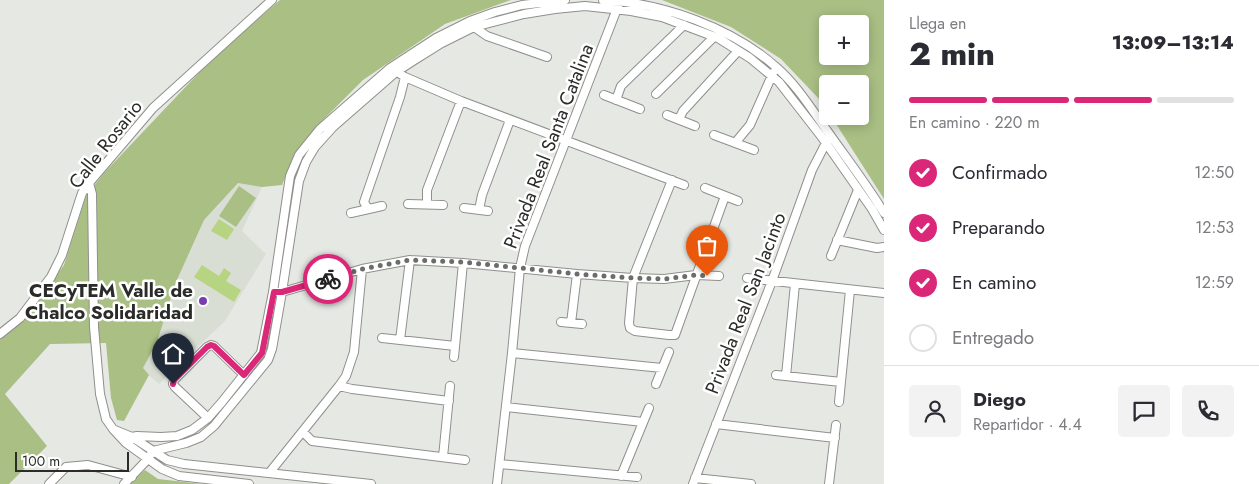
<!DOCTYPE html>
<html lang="es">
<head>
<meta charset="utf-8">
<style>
  :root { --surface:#fff; --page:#f2f2f3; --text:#2b2b33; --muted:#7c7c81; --line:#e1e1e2; --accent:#db2777 }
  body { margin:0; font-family:Jost,sans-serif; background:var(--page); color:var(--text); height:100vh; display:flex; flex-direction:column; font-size:19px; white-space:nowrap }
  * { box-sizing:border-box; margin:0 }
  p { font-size:16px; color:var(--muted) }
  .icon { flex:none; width:28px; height:28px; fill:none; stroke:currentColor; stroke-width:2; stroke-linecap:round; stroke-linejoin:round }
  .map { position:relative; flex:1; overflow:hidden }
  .details { display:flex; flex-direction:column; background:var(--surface); width:375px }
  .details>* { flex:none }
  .fabs { position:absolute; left:819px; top:15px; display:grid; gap:10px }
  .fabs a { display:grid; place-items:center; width:50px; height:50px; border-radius:5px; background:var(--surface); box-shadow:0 2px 12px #0003; font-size:25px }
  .scale { position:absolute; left:15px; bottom:12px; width:114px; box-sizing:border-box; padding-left:5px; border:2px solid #2b2b2a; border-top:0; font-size:14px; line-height:18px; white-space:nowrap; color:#2b2b2a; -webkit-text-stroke:4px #fff; paint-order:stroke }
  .pin { position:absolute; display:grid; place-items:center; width:42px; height:42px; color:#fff; margin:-51px -21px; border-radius:50% 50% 50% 0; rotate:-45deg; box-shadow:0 0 5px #0007 }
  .pin .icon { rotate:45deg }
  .courier { position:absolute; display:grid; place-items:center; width:50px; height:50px; margin:-25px; border:4px solid #db2777; border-radius:50%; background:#fff; color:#222; box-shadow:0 1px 6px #0007 }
  .headline em { font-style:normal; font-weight:800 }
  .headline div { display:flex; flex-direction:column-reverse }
  .headline { display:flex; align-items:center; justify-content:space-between; height:85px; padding:0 25px }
  h1 { font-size:32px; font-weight:800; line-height:38px }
  .bar { display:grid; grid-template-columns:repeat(4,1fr); gap:8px 5px; align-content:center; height:60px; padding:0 25px }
  .bar i { height:6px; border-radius:4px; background:var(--line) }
  .bar .active { background:var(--accent) }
  .bar p { grid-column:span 4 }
  .line { display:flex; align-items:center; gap:12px; padding:0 25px; border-top:1px solid var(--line) }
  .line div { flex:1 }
  .round { display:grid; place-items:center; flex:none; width:52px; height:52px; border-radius:5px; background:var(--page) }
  ol { padding:0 25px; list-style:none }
  li { display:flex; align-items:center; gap:15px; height:55px }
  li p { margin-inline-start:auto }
  li .icon { padding:5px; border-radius:50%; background:var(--accent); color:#fff; stroke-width:4 }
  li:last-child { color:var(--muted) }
  li i { width:28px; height:28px; border:2px solid var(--line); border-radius:50% }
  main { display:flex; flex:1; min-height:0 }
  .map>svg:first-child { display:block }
  .built { fill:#d9ded4 }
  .green { fill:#a9bf84; fill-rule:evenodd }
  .building { fill:#b6d482 }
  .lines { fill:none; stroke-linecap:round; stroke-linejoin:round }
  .minor-casing { stroke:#8f908c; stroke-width:10 }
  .minor { stroke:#fff; stroke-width:8 }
  .done { stroke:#6c6d6b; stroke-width:5; stroke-dasharray:0 9 }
  .route { stroke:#db2777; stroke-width:6 }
  .poi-dot { fill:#793bb0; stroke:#fff; stroke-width:2 }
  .labels { text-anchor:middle; stroke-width:5; stroke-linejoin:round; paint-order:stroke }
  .street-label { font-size:19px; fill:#2b2b2a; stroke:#fff }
  .poi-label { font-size:19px; font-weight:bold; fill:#2b2b2a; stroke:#fff; text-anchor:end }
</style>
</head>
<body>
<main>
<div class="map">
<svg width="884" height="484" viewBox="0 0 884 484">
  <rect width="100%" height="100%" fill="#e6e8e4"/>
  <path class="built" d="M238,182L262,187L242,231L266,254L225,321L159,384L142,369L157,342L176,282L204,220Z"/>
  <path class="green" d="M280,0H511L445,24L363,80L319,124L295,153L282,185L262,187L238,183L204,220L176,282L157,342L143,368L149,375L124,421L117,420L111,398L106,343L50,344L5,394L47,446L9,484H0V338L20,323L64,265L86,196L104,173L212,59Z
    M662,0H884V199L831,116H860V84H828L827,111L822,102L781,59L731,27ZM828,24H860V56H828Z
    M239,186L256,198L236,227L219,216Z
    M145,470L158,479L202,484H129Z"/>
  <path class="building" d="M219,219L234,229L227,240L211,231Z
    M202,265L219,276L224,268L231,273L226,281L241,290L234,302L194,277Z"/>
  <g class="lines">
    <g class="minor-casing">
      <path id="minor" d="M603,0C662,3 731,27 776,67C797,85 812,110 828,132C847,159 867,185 884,213
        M474,27L487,36L547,57
        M394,70L405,77L461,101L684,185
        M656,94L714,37
        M604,95L640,109
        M616,100L621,86L684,25
        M667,115L695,126
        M679,119L683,111L738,51
        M714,135L754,150
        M735,143L750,125L773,73
        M672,180L633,278L629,323L630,328L635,331L669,335H675L725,196
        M89,183L92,194L94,327L100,394L106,419L113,429L126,443L162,469L179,476L249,484
        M705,188L738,201
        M408,204L443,205
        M427,204V190L461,101
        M464,208L488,211
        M368,209L364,202L400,97L405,77
        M479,210L482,195L510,120
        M351,213L382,206
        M837,240L877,248L884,247
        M831,256L858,190
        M747,278L884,293
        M278,292H282L362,269L410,260L463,263L577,274L633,278L664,279L696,275L719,276
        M561,322L582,324
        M571,323L577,274
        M0,334L20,318L51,277L62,255L82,193L89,183L153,108L272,0
        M382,338L455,346
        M400,340L410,260
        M512,353L662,368
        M454,357L463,263
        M776,375L841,382
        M786,376L795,284
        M656,384L669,352
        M339,386L352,389L449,401
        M839,402L850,290
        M506,407L643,422
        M208,418L175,387L173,384L174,380L207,347L211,345L214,346L244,375
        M716,424L835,438
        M115,430L132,437L167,460L184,464L371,484
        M303,432L312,441L465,460
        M126,443L132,437L137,436L161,437L177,436L192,430L208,418L222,402L261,353L273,292L290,176L299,155L320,129L390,68L436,38L470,21L495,12L522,5L565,0
        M443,457L450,386
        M500,464L637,477
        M270,472L339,386L346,376L354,352L362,269
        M621,476L649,408
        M695,478L751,484
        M49,484L66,467L88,465L132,477
        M124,484L147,460L153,451L186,443L201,437L214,426L268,360L272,349L282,292L299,181L306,162L315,147L333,127L396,72L413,61L440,44L474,27L524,14L555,9L585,6L631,11L662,17L718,38L750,58L779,82L821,136L851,179L872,209L884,230
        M497,484L512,353L520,268L525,246L620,1
        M693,484L772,281L812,170L830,135
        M829,484L836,425"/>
    </g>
    <use href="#minor" class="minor"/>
  </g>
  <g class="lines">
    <path class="done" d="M328,279L362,269L410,260L463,262L577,274L633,278L664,279L696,275L707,276"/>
    <path class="route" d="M173,384L174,380L207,347L211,345L214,346L244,375L262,353L274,292H282L328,279"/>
  </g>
  <circle class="poi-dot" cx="203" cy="301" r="5"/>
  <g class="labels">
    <g class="street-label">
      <text transform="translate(105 144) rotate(-52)" y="7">Calle Rosario</text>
      <text transform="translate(548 146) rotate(-69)" y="7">Privada Real Santa Catalina</text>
      <text transform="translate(745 303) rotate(-69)" y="7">Privada Real San Jacinto</text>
    </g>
    <g class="poi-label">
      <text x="193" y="297">CECyTEM Valle de<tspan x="193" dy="22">Chalco Solidaridad</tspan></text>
    </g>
  </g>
</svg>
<div class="fabs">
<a>+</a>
<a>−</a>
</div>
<div class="scale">100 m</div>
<div class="pin" style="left:707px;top:276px;background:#ea580c"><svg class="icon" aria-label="bag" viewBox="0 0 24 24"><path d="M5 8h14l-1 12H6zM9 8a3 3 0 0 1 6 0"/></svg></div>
<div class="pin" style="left:173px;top:384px;background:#1f2937"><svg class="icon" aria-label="home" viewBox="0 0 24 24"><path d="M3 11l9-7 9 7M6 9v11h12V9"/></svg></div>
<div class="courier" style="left:328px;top:279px"><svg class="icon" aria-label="bike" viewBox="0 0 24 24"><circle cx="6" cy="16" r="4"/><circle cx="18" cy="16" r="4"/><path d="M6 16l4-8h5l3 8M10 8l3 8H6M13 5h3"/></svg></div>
</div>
<section class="details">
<div class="headline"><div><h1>2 min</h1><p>Llega en</p></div><em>13:09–13:14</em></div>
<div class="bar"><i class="active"></i><i class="active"></i><i class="active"></i><i></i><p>En camino · 220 m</p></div>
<ol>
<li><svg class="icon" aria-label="check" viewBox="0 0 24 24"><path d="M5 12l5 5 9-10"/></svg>Confirmado<p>12:50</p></li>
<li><svg class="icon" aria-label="check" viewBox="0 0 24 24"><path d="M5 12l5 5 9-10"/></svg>Preparando<p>12:53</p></li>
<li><svg class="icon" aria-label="check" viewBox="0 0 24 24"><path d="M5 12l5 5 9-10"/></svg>En camino<p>12:59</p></li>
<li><i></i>Entregado</li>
</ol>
<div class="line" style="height:90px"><a class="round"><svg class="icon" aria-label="person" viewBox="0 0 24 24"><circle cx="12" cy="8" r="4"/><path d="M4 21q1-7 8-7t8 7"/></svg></a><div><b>Diego</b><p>Repartidor · 4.4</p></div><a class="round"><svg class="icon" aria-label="chat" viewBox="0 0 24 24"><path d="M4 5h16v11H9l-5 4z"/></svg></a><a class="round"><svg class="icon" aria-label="phone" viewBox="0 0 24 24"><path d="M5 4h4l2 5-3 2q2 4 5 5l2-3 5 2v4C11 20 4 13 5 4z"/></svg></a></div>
</section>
</main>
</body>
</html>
